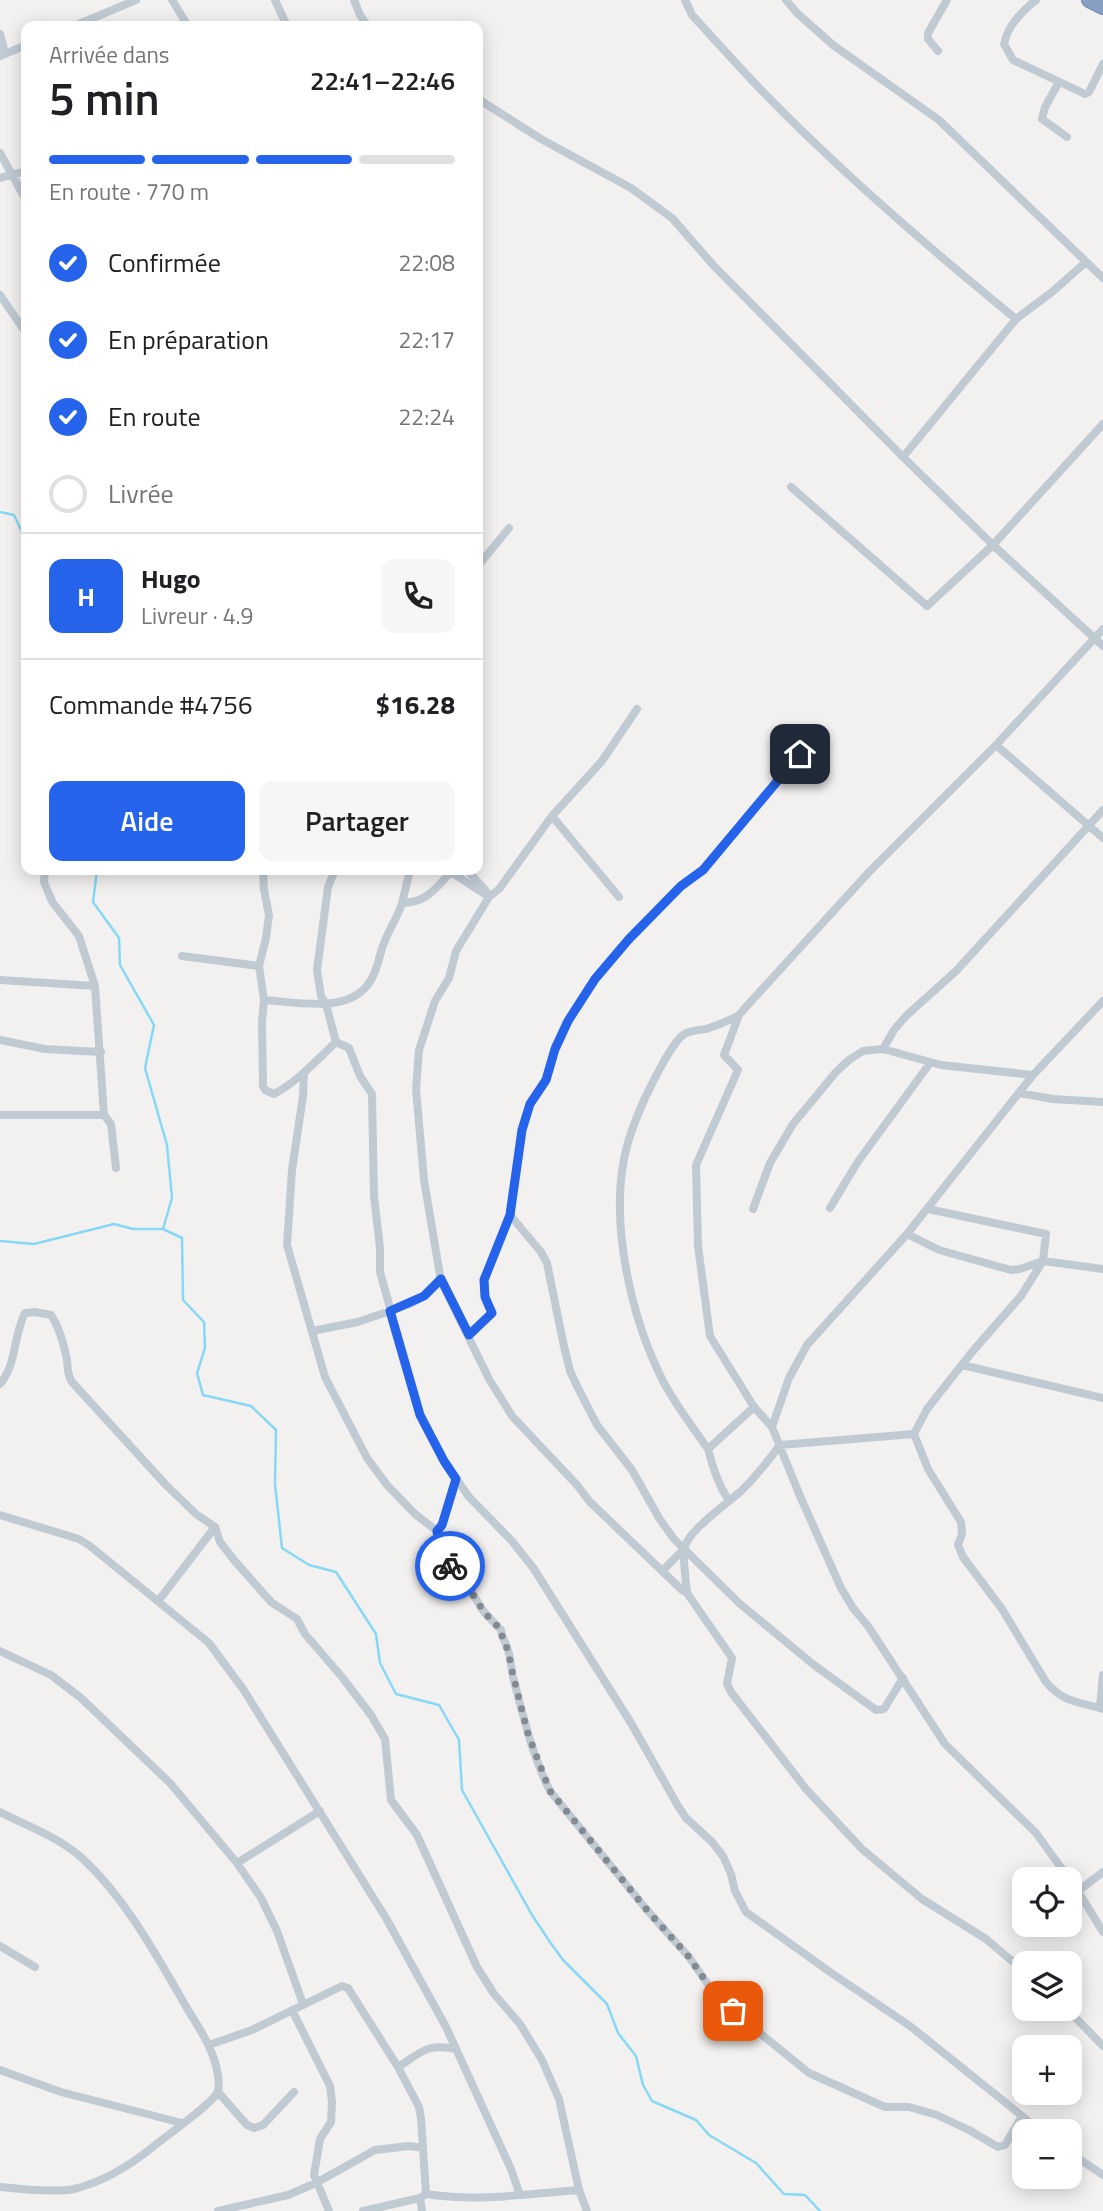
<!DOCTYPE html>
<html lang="fr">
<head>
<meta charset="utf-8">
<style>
  :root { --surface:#fff; --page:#f6f6f6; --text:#202124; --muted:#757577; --line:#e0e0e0; --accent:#2563eb }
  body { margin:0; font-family:"Titillium Web",sans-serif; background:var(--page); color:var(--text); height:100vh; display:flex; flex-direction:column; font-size:26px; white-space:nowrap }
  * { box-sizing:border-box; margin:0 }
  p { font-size:23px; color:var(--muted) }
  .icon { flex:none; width:38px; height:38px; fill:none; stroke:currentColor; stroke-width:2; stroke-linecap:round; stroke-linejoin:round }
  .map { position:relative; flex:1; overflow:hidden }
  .panel { position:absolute; left:21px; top:21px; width:462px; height:854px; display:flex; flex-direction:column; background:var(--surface); border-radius:14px; box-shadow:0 4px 18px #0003 }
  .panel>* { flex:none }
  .fabs { position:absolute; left:1012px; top:1867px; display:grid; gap:14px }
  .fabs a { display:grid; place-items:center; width:70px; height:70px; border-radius:14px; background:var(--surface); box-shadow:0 4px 18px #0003; font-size:35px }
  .pin { position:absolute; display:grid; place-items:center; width:60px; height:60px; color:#fff; margin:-30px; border-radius:14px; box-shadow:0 4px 10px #0006 }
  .courier { position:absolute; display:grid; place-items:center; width:70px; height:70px; margin:-35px; border:5px solid #2563eb; border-radius:50%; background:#fff; color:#222; box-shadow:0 2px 9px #0007 }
  .overview em { font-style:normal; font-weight:600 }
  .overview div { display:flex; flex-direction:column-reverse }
  .overview { display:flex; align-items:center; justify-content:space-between; height:119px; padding:0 28px }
  h1 { font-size:46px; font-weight:600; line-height:52px }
  .bar { display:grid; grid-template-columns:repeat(4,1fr); gap:10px 7px; align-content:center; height:84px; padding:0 28px }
  .bar i { height:9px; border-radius:5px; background:var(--line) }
  .bar .on { background:var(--accent) }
  .bar p { grid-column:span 4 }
  .line { display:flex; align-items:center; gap:18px; padding:0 28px; border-top:2px solid var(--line) }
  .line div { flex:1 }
  .round { display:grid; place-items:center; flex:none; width:74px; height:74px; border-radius:14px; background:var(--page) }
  ol { padding:0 28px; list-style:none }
  li { display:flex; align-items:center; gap:21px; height:77px }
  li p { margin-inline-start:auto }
  li .icon { padding:7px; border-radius:50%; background:var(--accent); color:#fff; stroke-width:4 }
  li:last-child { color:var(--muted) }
  li i { width:38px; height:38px; border:4px solid var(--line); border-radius:50% }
  .primary-button { display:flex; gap:14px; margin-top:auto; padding:14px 28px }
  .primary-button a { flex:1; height:80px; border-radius:14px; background:var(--accent); color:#fff; font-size:28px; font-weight:600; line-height:80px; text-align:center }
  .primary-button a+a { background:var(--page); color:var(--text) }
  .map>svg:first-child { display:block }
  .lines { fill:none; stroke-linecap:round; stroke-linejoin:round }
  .stream { stroke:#86d8f4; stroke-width:2.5 }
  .highway-casing { stroke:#708baf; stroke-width:16 }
  .street { stroke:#c0cad3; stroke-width:8 }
  .highway { stroke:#85a0c3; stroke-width:14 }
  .done { stroke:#838a92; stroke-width:7; stroke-dasharray:0 12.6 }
  .route { stroke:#2563eb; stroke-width:9 }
</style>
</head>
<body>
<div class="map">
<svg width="1103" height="2211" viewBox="0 0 1103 2211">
  <rect width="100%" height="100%" fill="#f3f1f0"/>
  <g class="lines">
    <path class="stream" d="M0,512L14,515L26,541
      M97,870L93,902L119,938L120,965L154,1025L145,1068L167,1145L172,1198L163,1229L182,1238L183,1300L204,1322L205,1348L197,1373L203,1395L251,1406L276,1430L275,1484L282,1548L309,1565L336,1572L376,1634L380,1663L396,1694L439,1705L459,1740L462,1790L532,1915L550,1942L563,1960L607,2004L618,2033L636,2056L643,2085L652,2101L696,2120L709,2135L756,2163L784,2194L805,2195L820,2211
      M0,1241L34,1244L114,1224L133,1229H161"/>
    <g class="highway-casing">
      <path id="highway" d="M1089,0L1103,7"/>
    </g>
    <path class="street" d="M172,0L188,26
      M275,0L287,26
      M354,0L360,15L368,26
      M685,0L692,15C716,41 740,68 765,94C843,174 929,248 1016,319
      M786,0L797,13L833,45L939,120L1103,278
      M1036,0C1022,11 1007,27 1004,44L1013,60L1085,94L1089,92L1103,64
      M74,26L136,0
      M0,34L5,53
      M938,51L928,39V33L947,0
      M0,56L26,45
      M1059,82L1045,107L1042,119L1067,137
      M478,99L541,139L631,188L672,218L714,266L903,457L993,545L1103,646
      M0,153L26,200
      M0,178L26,171
      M0,295L26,333
      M903,457L1016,319L1052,292L1086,262
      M791,487L927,606L993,545L1103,424
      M478,566L509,528
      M1103,629L996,745L869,872L745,1008L739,1015L724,1055L738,1070L696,1165L698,1246L710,1336L754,1407L772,1427L800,1496L841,1588L853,1608L868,1626L945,1744L1036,1833L1078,1891L1103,1932
      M637,709L602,761L552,816L499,889L489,897L456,951L449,978L435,1001L419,1050L416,1089L424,1180L441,1281L489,1379L512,1416L577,1485L590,1502L682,1590L687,1593L732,1658L727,1684L731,1692L806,1789L862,1849L922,1899L986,1939L1024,1971
      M996,745L1103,838
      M552,816L619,897
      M45,870L44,882L48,892L53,903L79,936L95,986L104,1115L111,1124L116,1168
      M263,870L264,890L269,915L266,938L259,966L264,1000L262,1022L263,1086L265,1090L274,1094C298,1081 316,1061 336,1042
      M335,870L328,887L317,970L321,996L326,1004L336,1042L349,1048L360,1076L372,1094L374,1196L380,1248V1272L420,1415L444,1461L469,1497L512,1541L534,1569L631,1723L678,1806L686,1818L712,1842L723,1856L731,1874L735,1891L746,1912L830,1972L910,2026L1042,2132
      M467,870L486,891
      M451,872L489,897
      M402,903L410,870
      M182,956L259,966
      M0,980L95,986
      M264,1000C297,1002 351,1015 371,980C378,969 379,955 384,943C389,929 398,917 402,903C428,903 437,886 453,870
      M0,1040L45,1049L101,1052
      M883,1049L894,1030L906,1016L956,971L1103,810
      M304,1073L303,1096L292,1170L287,1245L325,1377L367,1458L387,1485L415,1514L437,1531
      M1019,1093L1053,1099L1103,1102
      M0,1115H104
      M830,1208L857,1163L930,1063
      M753,1209L770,1163L793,1124L836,1072L849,1060L863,1051L883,1049L941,1065L1033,1075
      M928,1209L1046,1234L1043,1261L1021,1296L972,1352L927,1409L914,1434L928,1469L961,1522L962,1534L958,1545L963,1557L1002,1609L1046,1682C1063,1703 1080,1702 1103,1709
      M510,1215L541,1252L547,1263L563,1342L570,1371L577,1386L597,1425L632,1470L659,1518L674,1539L739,1603L814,1665L876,1710L884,1709L903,1678
      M907,1234L939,1250L1011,1270L1020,1269L1043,1261L1103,1269
      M312,1331L358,1322L410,1304L424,1296L441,1279
      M469,1335L492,1313L485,1297L484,1280L510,1215L522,1130L530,1104L546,1080L555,1049L568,1021L595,979L629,939L681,886L703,870L800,754
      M962,1365L1103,1398
      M0,1384C17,1364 13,1336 25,1313L35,1312L51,1315C59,1327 64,1345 67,1360C68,1368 67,1375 72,1382L165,1484L196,1514L215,1527L220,1542L234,1560L271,1602L297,1619L305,1634L342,1677L371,1715L385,1739L391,1800L417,1835L477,1967L494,1994L520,2024L542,2060L559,2099L579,2190L587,2211
      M772,1427L789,1378L807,1345L907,1234L1033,1075L1103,1001
      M708,1449C692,1426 673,1402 661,1377C631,1316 611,1227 624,1159C628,1138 636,1118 645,1098C651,1085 672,1043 683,1035C691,1029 701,1031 709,1028C719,1025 729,1020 738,1016
      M456,1479L442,1525L437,1531L440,1550L447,1562L472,1593L484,1612L501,1630C502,1638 506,1643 508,1650C511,1659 511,1668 513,1677C523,1715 532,1755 550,1791L647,1910L689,1957L718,1999L809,2073L885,2107H909L937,2115L969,2130L998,2147L1005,2145L1022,2116
      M729,1501C718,1484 713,1468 708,1449L754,1407
      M0,1515L79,1539L90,1546L209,1643L243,1689L386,1918L446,2027L511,2169L520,2195
      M662,1571L684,1549
      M687,1593C686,1584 683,1555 684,1549C688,1530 727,1504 741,1491C756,1477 768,1461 780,1445L914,1434
      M159,1600L215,1527
      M0,1651L51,1675L81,1698L170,1783L237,1863L261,1898L277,1931L303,2004
      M1100,1707L1103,1675
      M0,1812C29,1827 59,1837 83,1859C125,1898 155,1953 184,2003C194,2021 208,2039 214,2059C217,2067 220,2082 218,2091C214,2103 166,2136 154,2146C132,2164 103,2182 74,2189C57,2193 19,2189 0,2187
      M237,1863L320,1811
      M1078,1891L1103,1872
      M0,1946L35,1967
      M1067,2009L1103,2046
      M292,2010L330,2086L332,2102L331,2122L320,2139L314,2175L329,2211
      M209,2045L252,2030L342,1986L348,1988L398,2067L419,2107L421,2118L426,2194
      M398,2067C422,2052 426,2043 456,2049
      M0,2070L61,2092L182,2123
      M218,2092L247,2125L254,2128L263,2125L294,2092
      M1069,2152L1103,2175
      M420,2198L422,2211
      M218,2211L288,2195L316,2183L375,2150L409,2146L423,2148
      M363,2211L420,2198L426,2194C476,2202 529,2194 579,2190"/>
    <use href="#highway" class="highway"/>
  </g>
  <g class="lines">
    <path class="done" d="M450,1566L472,1593L484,1612L501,1630L503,1641L508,1650L512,1671L528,1734L550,1791L647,1910L689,1957L718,1999L733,2011"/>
    <path class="route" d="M450,1566L440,1550L437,1531L442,1525L456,1479L444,1461L420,1415L390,1311L424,1296L441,1279L469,1335L492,1313L485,1297L484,1280L510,1215L522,1130L530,1104L546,1080L555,1049L568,1021L595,979L629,939L681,886L703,870L800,754"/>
  </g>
</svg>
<div class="fabs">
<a><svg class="icon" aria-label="locate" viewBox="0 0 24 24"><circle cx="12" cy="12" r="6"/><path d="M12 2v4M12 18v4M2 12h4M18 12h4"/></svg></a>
<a><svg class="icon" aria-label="layers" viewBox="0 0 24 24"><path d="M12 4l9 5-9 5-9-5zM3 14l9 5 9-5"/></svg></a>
<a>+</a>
<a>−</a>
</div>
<div class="pin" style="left:733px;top:2011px;background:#ea580c"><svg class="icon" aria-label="bag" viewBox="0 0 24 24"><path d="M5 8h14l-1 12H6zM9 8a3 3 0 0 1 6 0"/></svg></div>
<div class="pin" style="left:800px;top:754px;background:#1f2937"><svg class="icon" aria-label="home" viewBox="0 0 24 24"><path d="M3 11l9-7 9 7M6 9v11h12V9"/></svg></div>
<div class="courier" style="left:450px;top:1566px"><svg class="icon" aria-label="bike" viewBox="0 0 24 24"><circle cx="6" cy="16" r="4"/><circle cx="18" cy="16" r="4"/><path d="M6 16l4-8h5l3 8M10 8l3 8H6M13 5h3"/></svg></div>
<section class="panel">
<div class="overview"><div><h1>5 min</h1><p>Arrivée dans</p></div><em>22:41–22:46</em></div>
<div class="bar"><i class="on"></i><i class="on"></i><i class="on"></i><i></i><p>En route · 770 m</p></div>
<ol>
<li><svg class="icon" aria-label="check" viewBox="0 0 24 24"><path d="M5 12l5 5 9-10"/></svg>Confirmée<p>22:08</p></li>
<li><svg class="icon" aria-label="check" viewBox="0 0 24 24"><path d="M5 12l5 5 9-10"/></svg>En préparation<p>22:17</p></li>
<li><svg class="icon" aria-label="check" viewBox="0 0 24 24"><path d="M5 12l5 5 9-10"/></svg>En route<p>22:24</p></li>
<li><i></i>Livrée</li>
</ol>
<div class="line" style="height:126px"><b class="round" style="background:var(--accent);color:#fff">H</b><div><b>Hugo</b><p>Livreur · 4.9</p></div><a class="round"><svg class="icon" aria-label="phone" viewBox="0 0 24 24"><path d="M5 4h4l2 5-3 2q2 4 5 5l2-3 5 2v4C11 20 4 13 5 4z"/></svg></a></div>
<div class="line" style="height:91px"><div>Commande #4756</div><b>$16.28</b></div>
<div class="primary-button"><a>Aide</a><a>Partager</a></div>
</section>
</div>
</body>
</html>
